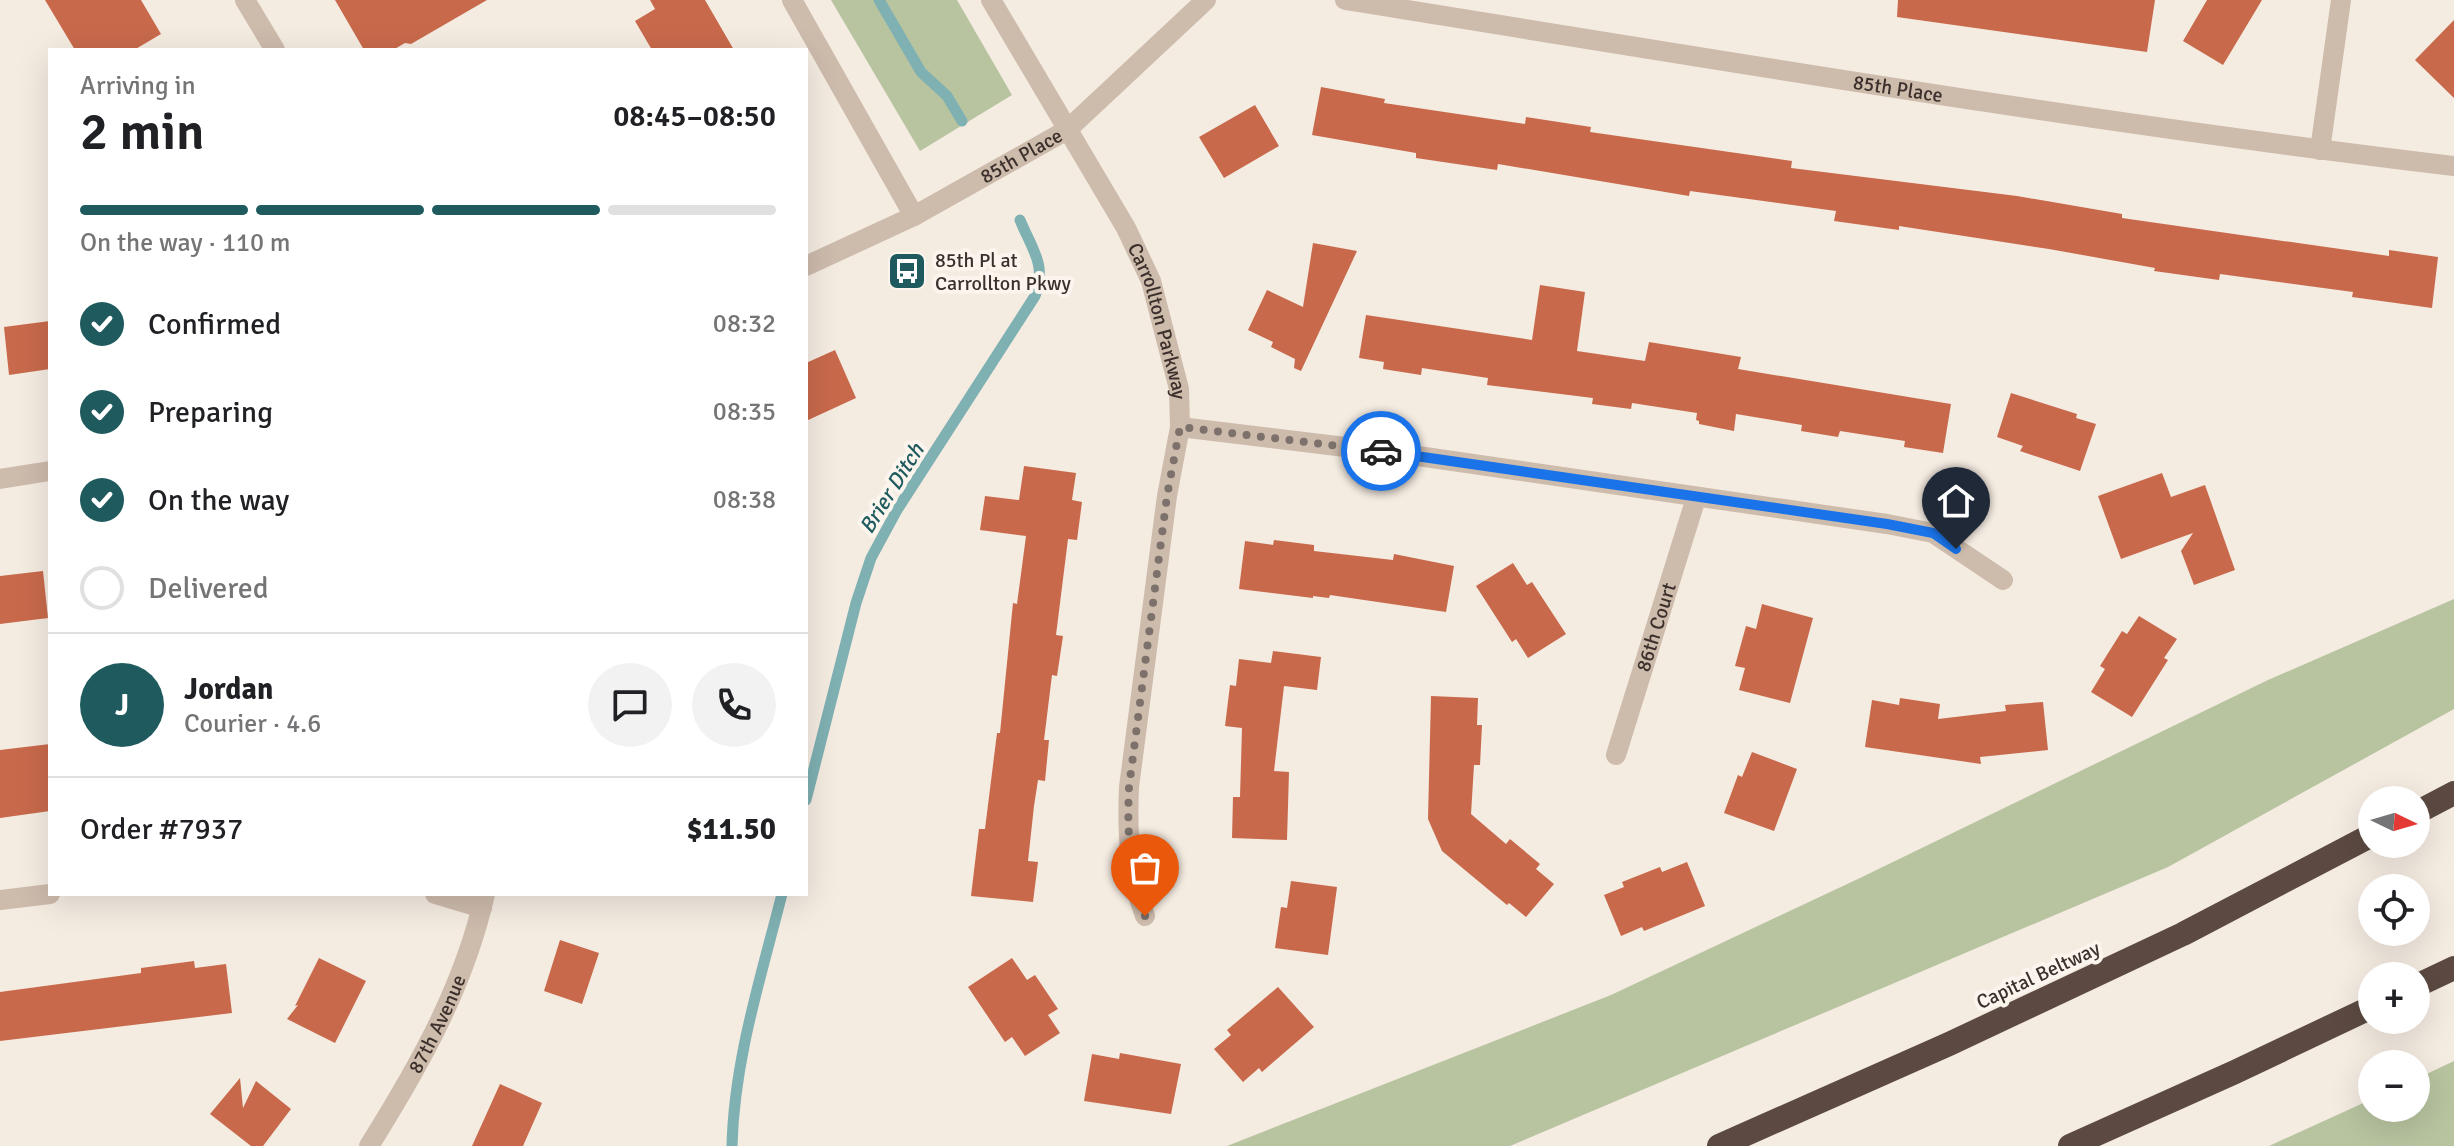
<!DOCTYPE html>
<html lang="en">
<head>
<meta charset="utf-8">
<style>
  :root { --surface:#fff; --page:#f2f2f2; --text:#202124; --muted:#757577; --line:#e0e0e0; --accent:#1f5a5e }
  body { margin:0; font-family:Signika,sans-serif; background:var(--page); color:var(--text); height:100vh; display:flex; flex-direction:column; font-size:30px; white-space:nowrap }
  * { box-sizing:border-box; margin:0 }
  p { font-size:26px; color:var(--muted) }
  .icon { flex:none; width:44px; height:44px; fill:none; stroke:currentColor; stroke-width:2; stroke-linecap:round; stroke-linejoin:round }
  .map { position:relative; flex:1; overflow:hidden }
  .side { position:absolute; left:48px; top:48px; width:760px; height:848px; display:flex; flex-direction:column; background:var(--surface); border-radius:0px; box-shadow:0 8px 32px #0002 }
  .side>* { flex:none }
  .needle { width:52px; rotate:95deg }
  .controls { position:absolute; left:2358px; top:786px; display:grid; gap:16px }
  .controls a { display:grid; place-items:center; width:72px; height:72px; border-radius:50%; background:var(--surface); box-shadow:0 8px 32px #0002; font-size:40px }
  .pin { position:absolute; display:grid; place-items:center; width:68px; height:68px; color:#fff; margin:-82px -34px; border-radius:50% 50% 50% 0; rotate:-45deg; box-shadow:0 0 8px #0007 }
  .pin .icon { rotate:45deg }
  .courier { position:absolute; display:grid; place-items:center; width:80px; height:80px; margin:-40px; border:6px solid #1a73e8; border-radius:50%; background:#fff; color:#222; box-shadow:0 2px 10px #0007 }
  .overview em { font-style:normal; font-weight:600 }
  .overview div { display:flex; flex-direction:column-reverse }
  .overview { display:flex; align-items:center; justify-content:space-between; height:136px; padding:0 32px }
  h1 { font-size:52px; font-weight:600; line-height:60px }
  .bar { display:grid; grid-template-columns:repeat(4,1fr); gap:12px 8px; align-content:center; height:96px; padding:0 32px }
  .bar i { height:10px; border-radius:6px; background:var(--line) }
  .bar .selected { background:var(--accent) }
  .bar p { grid-column:span 4 }
  .line { display:flex; align-items:center; gap:20px; padding:0 32px; border-top:2px solid var(--line) }
  .line div { flex:1 }
  .round { display:grid; place-items:center; flex:none; width:84px; height:84px; border-radius:42px; background:var(--page) }
  ol { padding:0 32px; list-style:none }
  li { display:flex; align-items:center; gap:24px; height:88px }
  li p { margin-inline-start:auto }
  li .icon { padding:8px; border-radius:50%; background:var(--accent); color:#fff; stroke-width:4 }
  li:last-child { color:var(--muted) }
  li i { width:44px; height:44px; border:4px solid var(--line); border-radius:50% }
  .map>svg:first-child { display:block }
  .green { fill:#b8c4a0 }
  .lines { fill:none; stroke-linecap:round; stroke-linejoin:round }
  .stream { stroke:#7fb0b2; stroke-width:11 }
  .building { fill:#c8694b }
  .minor { stroke:#cdbbac; stroke-width:20 }
  .tertiary { stroke:#cdbbac; stroke-width:20 }
  .motorway { stroke:#5c4a42; stroke-width:24 }
  .done { stroke:#7c716b; stroke-width:8; stroke-dasharray:0 14.4 }
  .route { stroke:#1a73e8; stroke-width:10 }
  .labels { text-anchor:middle; stroke-width:8; stroke-linejoin:round; paint-order:stroke }
  .street-label { font-size:20px; fill:#3b302b; stroke:#fbf5ee }
  .poi-label { font-size:20px; fill:#3b302b; stroke:#fbf5ee; text-anchor:start }
  .water-label { font-size:22px; font-style:italic; fill:#1f5a5e; stroke:#fbf5ee }
</style>
</head>
<body>
<div class="map">
<svg width="2454" height="1146" viewBox="0 0 2454 1146">
  <rect width="100%" height="100%" fill="#f4ebe1"/>
  <path class="green" d="M831,0H957L1012,95L920,151Z
    M2454,599V709L2168,867L1510,1146H1227L1611,995L1860,878L2268,680Z
    M2454,1061V1146H2269L2372,1099V1108H2416V1079Z"/>
  <g class="lines">
    <path class="stream" d="M879,0L921,72L947,96L962,121
      M806,800L856,603L871,558L897,510L1035,296C1047,265 1032,249 1020,220
      M732,1146C734,1060 761,977 782,894"/>
  </g>
  <path class="building" d="M45,0H141L161,34L134,50H75Z
    M335,0H487L411,44L405,43L393,50H364Z
    M650,0H705L734,50H652L635,21L655,9Z
    M1898,0H2155L2147,52L1897,17Z
    M2207,0H2262L2223,65L2183,41Z
    M2454,20V98L2415,60Z
    M1321,87L1385,99L1384,103L1525,124L1526,117L1591,127L1590,132L1792,161L1791,168L2017,196L2122,214V218L2389,256V250L2438,257L2432,308L2352,297L2353,292L2220,274L2219,280L2154,271L2155,268L2049,249L1899,226V230L1834,221L1836,211L1690,191L1689,196L1498,164L1497,170L1416,158V153L1312,135Z
    M1255,105L1279,146L1224,178L1199,137Z
    M1313,243L1357,251L1301,371L1294,368L1295,359L1271,347L1273,342L1248,330L1267,290L1303,307Z
    M1540,285L1585,292L1577,351L1645,361L1649,342L1741,357L1738,369L1951,404L1943,453L1904,447L1905,441L1840,431L1838,437L1801,431L1802,425L1736,414L1734,431L1699,424V421L1696,420L1697,413L1632,403L1631,409L1592,404L1593,398L1487,385L1488,378L1422,368L1421,375L1383,369L1384,362L1359,358L1366,315L1532,340Z
    M50,321V369L9,375L4,327Z
    M835,350L856,398L806,421V363Z
    M2011,393L2077,414L2076,418L2096,424L2080,471L2020,451L2023,446L1997,437Z
    M1024,466L1076,473L1072,500L1082,502L1077,540L1068,539L1056,635L1063,636L1057,676L1052,675L1044,740H1049L1045,781L1038,780L1034,806L1028,861L1038,862L1033,902L971,896L979,829H985L997,733H1000L1013,603L1017,604L1026,536L980,530L985,496L1019,500Z
    M2162,473L2171,497L2205,485L2235,570L2194,585L2181,551L2193,533L2121,559L2098,496Z
    M1274,540L1314,545V551L1393,560L1394,554L1454,566L1446,612L1330,595L1329,598L1313,596V598L1239,589L1245,541L1273,545Z
    M1513,563L1527,585L1532,582L1566,634L1528,658L1516,639L1512,642L1476,586Z
    M43,571L48,618L0,624V576Z
    M1762,604L1813,618L1790,703L1739,690L1745,668L1735,666L1746,626L1756,629Z
    M2139,616L2177,639L2164,658L2168,660L2132,717L2091,692L2105,669L2100,666L2122,631L2127,634Z
    M1273,651L1321,657L1317,690L1284,686L1274,771L1289,772L1287,840L1232,838L1233,797H1240L1242,728L1225,726L1230,685L1236,686L1239,659L1271,663Z
    M1431,696L1478,698L1477,725H1482L1480,765H1474L1471,814L1506,844L1510,839L1540,864L1536,869L1554,884L1526,917L1509,903L1507,905L1442,851L1428,819Z
    M1900,698L1940,704L1938,719L2006,711L2005,705L2043,702L2048,750L1980,757L1981,764L1865,747L1872,700L1899,705Z
    M50,744V811L0,818V750Z
    M1752,752L1797,769L1774,831L1724,813L1738,775L1742,777Z
    M1687,862L1705,906L1644,931L1642,927L1621,936L1604,895L1624,887L1622,882L1660,867L1662,872Z
    M1291,881L1337,887L1328,955L1275,948L1281,907L1287,908Z
    M560,940L599,953L582,1004L544,991Z
    M319,958L366,981L335,1043L287,1019L298,1005L295,1006Z
    M1012,958L1027,980L1035,975L1058,1009L1048,1015L1060,1033L1025,1056L1012,1037L1005,1042L968,987Z
    M194,961L195,968L226,964L232,1013L0,1041V992L141,973V968Z
    M1278,987L1314,1027L1262,1072L1259,1068L1243,1082L1214,1049L1231,1035L1227,1030Z
    M1120,1053L1181,1064L1171,1114L1084,1101L1092,1054L1119,1059Z
    M240,1078L243,1108L256,1081L291,1109L263,1146H251L210,1114Z
    M500,1084L542,1103L523,1146H472Z"/>
  <g class="lines">
    <g class="minor">
      <path d="M245,0L275,50"/>
      <path d="M792,0L914,216"/>
      <path id="s1" d="M991,0L1126,228L1151,281L1179,389L1180,427L1167,496L1129,787C1127,832 1129,874 1145,916"/>
      <path id="s2" d="M1345,0C1714,59 2083,122 2454,166"/>
      <path d="M1067,130L1206,0"/>
      <path d="M2320,150L2341,0"/>
      <path d="M1180,427L1411,455L1887,524L1933,533L2003,580"/>
      <path id="s3" d="M1616,755L1696,498"/>
      <path d="M435,894L482,908"/>
      <path d="M0,900L50,894"/>
      <path id="s4" d="M369,1146C419,1066 464,987 485,894"/>
    </g>
    <g class="tertiary">
      <path id="s5" d="M806,266L914,216L1067,130"/>
      <path d="M0,479L50,471"/>
    </g>
    <path class="motorway" d="M2416,813L2454,793
      M2416,986L2454,968
      M1719,1146L1949,1044L2183,934L2372,835
      M2070,1146L2235,1072L2372,1007"/>
  </g>
  <g class="lines">
    <path class="done" d="M1145,916C1129,873 1127,832 1129,787L1167,496L1180,427L1381,451"/>
    <path class="route" d="M1381,451L1887,524L1933,533L1956,549"/>
  </g>
  <defs>
    <g id="bus-square" transform="scale(2)"><rect x="-9" y="-9" width="18" height="18" rx="4" fill="#1f5a5e" stroke="#fbf5ee"/><path d="M-5-6H5V4H4V6H2V4H-2V6H-4V4H-5ZM-3.5-4V0h7V-4ZM-3.5 1.2v1.5H-2V1.2ZM2 1.2v1.5H3.5V1.2Z" fill="#fff"/></g>
  </defs>
  <g fill-rule="evenodd">
    <use href="#bus-square" x="907" y="271"/>
  </g>
  <g class="labels">
    <g class="street-label">
      <text dy="7" stroke="none"><textPath href="#s2" startOffset="560">85th Place</textPath></text>
      <text dy="7" stroke="none"><textPath href="#s5" startOffset="242">85th Place</textPath></text>
      <text dy="7" stroke="none"><textPath href="#s1" startOffset="364">Carrollton Parkway</textPath></text>
      <text dy="7" stroke="none"><textPath href="#s3" startOffset="134">86th Court</textPath></text>
      <text transform="translate(2038 975) rotate(-25)" y="7">Capital Beltway</text>
      <text dy="7" stroke="none"><textPath href="#s4" startOffset="140">87th Avenue</textPath></text>
    </g>
    <g class="poi-label">
      <text x="935" y="267">85th Pl at<tspan x="935" dy="23">Carrollton Pkwy</tspan></text>
    </g>
    <g class="water-label">
      <text transform="translate(891 488) rotate(-58)" y="8">Brier Ditch</text>
    </g>
  </g>
</svg>
<div class="controls">
<a><svg class="needle" viewBox="-14 -14 28 28"><path d="M0-13l5 13h-10z" fill="#e53935"/><path d="M0 13l5-13h-10z" fill="#757577"/></svg></a>
<a><svg class="icon" aria-label="locate" viewBox="0 0 24 24"><circle cx="12" cy="12" r="6"/><path d="M12 2v4M12 18v4M2 12h4M18 12h4"/></svg></a>
<a>+</a>
<a>−</a>
</div>
<div class="pin" style="left:1145px;top:916px;background:#ea580c"><svg class="icon" aria-label="bag" viewBox="0 0 24 24"><path d="M5 8h14l-1 12H6zM9 8a3 3 0 0 1 6 0"/></svg></div>
<div class="pin" style="left:1956px;top:549px;background:#1f2937"><svg class="icon" aria-label="home" viewBox="0 0 24 24"><path d="M3 11l9-7 9 7M6 9v11h12V9"/></svg></div>
<div class="courier" style="left:1381px;top:451px"><svg class="icon" aria-label="car" viewBox="0 0 24 24"><path d="M5 17H2v-5l4-1 3-4h7l3 4 3 1v5h-3M9 17h6M6 11h13"/><circle cx="7" cy="17" r="2"/><circle cx="17" cy="17" r="2"/></svg></div>
<section class="side">
<div class="overview"><div><h1>2 min</h1><p>Arriving in</p></div><em>08:45–08:50</em></div>
<div class="bar"><i class="selected"></i><i class="selected"></i><i class="selected"></i><i></i><p>On the way · 110 m</p></div>
<ol>
<li><svg class="icon" aria-label="check" viewBox="0 0 24 24"><path d="M5 12l5 5 9-10"/></svg>Confirmed<p>08:32</p></li>
<li><svg class="icon" aria-label="check" viewBox="0 0 24 24"><path d="M5 12l5 5 9-10"/></svg>Preparing<p>08:35</p></li>
<li><svg class="icon" aria-label="check" viewBox="0 0 24 24"><path d="M5 12l5 5 9-10"/></svg>On the way<p>08:38</p></li>
<li><i></i>Delivered</li>
</ol>
<div class="line" style="height:144px"><b class="round" style="background:var(--accent);color:#fff">J</b><div><b>Jordan</b><p>Courier · 4.6</p></div><a class="round"><svg class="icon" aria-label="chat" viewBox="0 0 24 24"><path d="M4 5h16v11H9l-5 4z"/></svg></a><a class="round"><svg class="icon" aria-label="phone" viewBox="0 0 24 24"><path d="M5 4h4l2 5-3 2q2 4 5 5l2-3 5 2v4C11 20 4 13 5 4z"/></svg></a></div>
<div class="line" style="height:104px"><div>Order #7937</div><b>$11.50</b></div>
</section>
</div>
</body>
</html>
